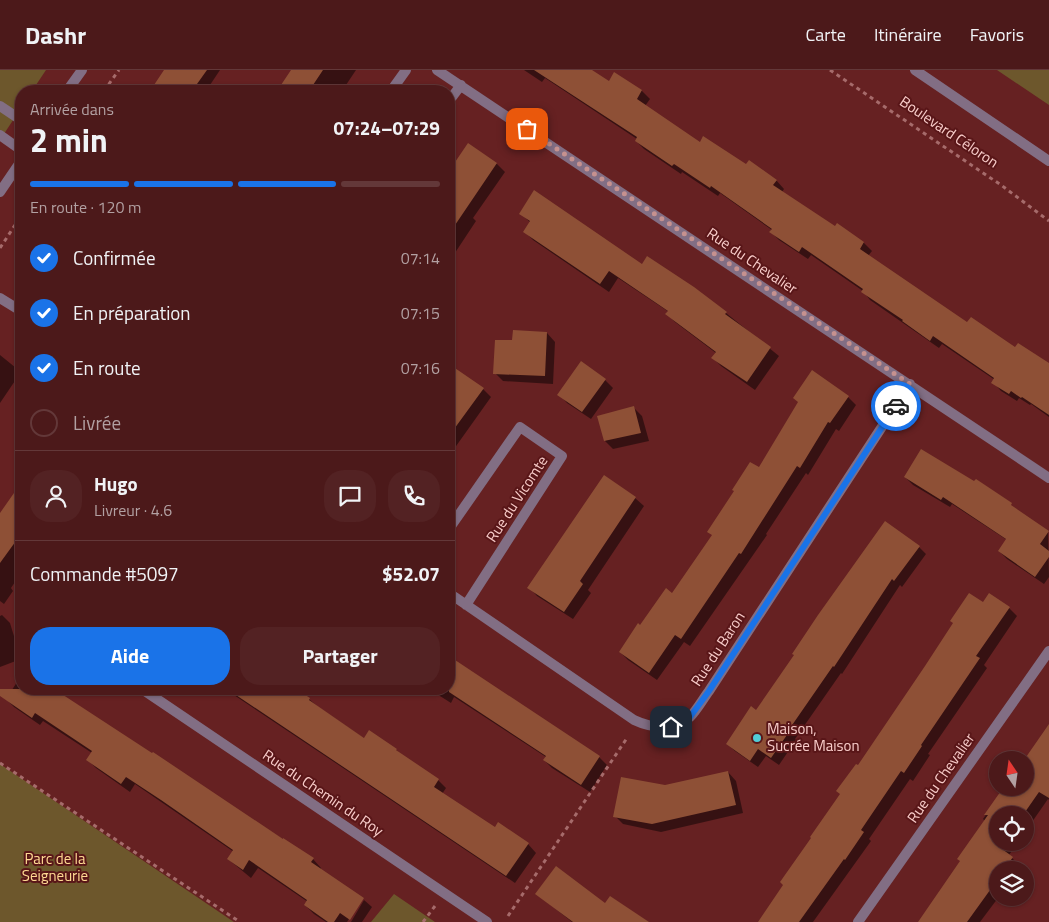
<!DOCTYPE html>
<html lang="fr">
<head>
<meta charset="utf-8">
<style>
  :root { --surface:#4c191a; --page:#532223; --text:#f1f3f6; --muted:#b2a0a2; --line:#633839; --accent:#1a73e8 }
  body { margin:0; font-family:"Titillium Web",sans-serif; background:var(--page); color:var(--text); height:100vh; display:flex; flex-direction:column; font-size:19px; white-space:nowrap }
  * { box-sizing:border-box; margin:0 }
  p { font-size:16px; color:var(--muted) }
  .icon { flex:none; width:28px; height:28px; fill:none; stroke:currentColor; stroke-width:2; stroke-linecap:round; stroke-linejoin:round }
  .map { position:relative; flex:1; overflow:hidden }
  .sheet { position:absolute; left:15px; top:15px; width:440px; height:610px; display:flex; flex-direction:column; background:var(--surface); border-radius:20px; box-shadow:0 1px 4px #0004,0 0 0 1px var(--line) }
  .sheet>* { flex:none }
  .needle { width:32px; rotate:347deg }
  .controls { position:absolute; left:989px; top:681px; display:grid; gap:10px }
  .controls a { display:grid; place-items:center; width:45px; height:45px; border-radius:50%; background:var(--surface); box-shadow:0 1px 4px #0004,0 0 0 1px var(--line); font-size:25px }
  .pin { position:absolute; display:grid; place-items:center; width:42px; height:42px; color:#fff; margin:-21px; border-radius:10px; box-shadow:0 2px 8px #0006 }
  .courier { position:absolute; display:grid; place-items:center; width:50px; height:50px; margin:-25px; border:4px solid #1a73e8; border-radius:50%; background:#fff; color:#222; box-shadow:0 1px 6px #0007 }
  .head em { font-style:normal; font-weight:700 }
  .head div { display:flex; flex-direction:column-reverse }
  .head { display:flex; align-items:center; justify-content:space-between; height:85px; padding:0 15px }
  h1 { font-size:32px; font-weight:700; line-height:38px }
  .bar { display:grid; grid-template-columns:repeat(4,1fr); gap:8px 5px; align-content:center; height:60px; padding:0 15px }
  .bar i { height:6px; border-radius:4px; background:var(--line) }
  .bar .active { background:var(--accent) }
  .bar p { grid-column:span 4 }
  .line { display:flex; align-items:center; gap:12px; padding:0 15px; border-top:1px solid var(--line) }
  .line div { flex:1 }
  .round { display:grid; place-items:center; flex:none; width:52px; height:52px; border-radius:20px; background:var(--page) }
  ol { padding:0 15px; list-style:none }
  li { display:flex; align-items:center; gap:15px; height:55px }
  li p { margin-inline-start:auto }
  li .icon { padding:5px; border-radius:50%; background:var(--accent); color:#fff; stroke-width:4 }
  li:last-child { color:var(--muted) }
  li i { width:28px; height:28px; border:2px solid var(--line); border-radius:50% }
  .primary-button { display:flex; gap:10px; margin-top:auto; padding:10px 15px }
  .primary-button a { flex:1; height:58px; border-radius:20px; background:var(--accent); color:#fff; font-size:20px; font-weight:700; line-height:58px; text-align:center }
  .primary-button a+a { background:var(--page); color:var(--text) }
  header { display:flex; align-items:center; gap:30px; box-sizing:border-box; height:70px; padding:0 25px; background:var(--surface); border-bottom:1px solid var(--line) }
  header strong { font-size:24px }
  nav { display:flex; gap:28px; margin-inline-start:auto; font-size:18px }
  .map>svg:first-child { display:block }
  .green { fill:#6d572c }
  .shadow { fill:#0007 }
  .building { fill:#8e5036 }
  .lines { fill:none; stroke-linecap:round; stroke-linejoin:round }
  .path { stroke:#a66b6b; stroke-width:3; stroke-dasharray:4 4; stroke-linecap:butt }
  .service { stroke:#826e84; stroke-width:10 }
  .minor { stroke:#826e84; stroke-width:10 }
  .tertiary { stroke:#826e84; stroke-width:10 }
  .done { stroke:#c6918f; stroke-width:5; stroke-dasharray:0 9 }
  .route { stroke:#1a73e8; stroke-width:6 }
  .poi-dot { fill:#52ccd6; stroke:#591618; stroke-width:2 }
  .labels { text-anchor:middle; stroke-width:4; stroke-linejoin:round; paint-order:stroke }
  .street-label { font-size:15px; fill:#f9cdca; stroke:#591618 }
  .poi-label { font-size:15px; fill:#f9cdca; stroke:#591618; text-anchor:start }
  .park-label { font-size:15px; fill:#ffda93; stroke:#591618 }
</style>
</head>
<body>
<header>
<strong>Dashr</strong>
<nav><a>Carte</a><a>Itinéraire</a><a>Favoris</a></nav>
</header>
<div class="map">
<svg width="1049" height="852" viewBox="0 0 1049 852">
  <rect width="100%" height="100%" fill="#662122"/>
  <path class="green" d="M0,0H46L32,21H21V38L0,70Z
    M997,0H1049V35Z
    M0,694L234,852H0Z
    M394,824L435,852H371Z"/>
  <path class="shadow" d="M168,0H220L206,21H151Z
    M293,0H356L342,21H279Z
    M524,0H590L609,13L615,4L642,21L650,29L645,36L700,73L776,110L784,119L782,122L835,158L837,155L864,173L872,181L868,186L967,254L1049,296V347L1031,334L1030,335L1019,328L1017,331L1001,321L993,312L995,310L942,274L939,278L870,230L863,221L811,185L808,189L779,170L771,162L772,160L720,123L718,126L682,102L681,104L644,79L636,71L637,69L545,8L542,12Z
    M468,75L497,94L505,102L473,148L476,151L449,192V104Z
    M521,144L642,195L726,243L779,286L755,320L721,296L713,288L716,283L675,252L667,244L669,242L618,208L609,222L533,170L525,162L531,153Z
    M547,263L555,272L553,314L503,311L495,303L513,272Z
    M0,285L21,302L0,333Z
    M452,298L483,319L491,327L449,386V303Z
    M605,310L613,318L591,349L567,333L559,324Z
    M848,327L856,335L839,361L836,359L808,405L806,403L766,464L767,465L690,576L684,572L657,610L628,590L620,582L641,557L673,525L759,399Z
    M633,337L642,346L649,371L613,379L605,371Z
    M604,407L635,428L644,436L588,520L591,523L573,549L537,526L529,517Z
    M905,407L975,413L976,411L1048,462L1049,507L1044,514L1007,489L999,481L1007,470L952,434L950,437L913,415Z
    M16,423L21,426V503L11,518L13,521L4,534L0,531V445Z
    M919,477L926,484L902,517L900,515L842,604L841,603L795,669L796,670L779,695L766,686L758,697L735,681L727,674L756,641Z
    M983,534L1009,538L1017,546L984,595L987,598L928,684L930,685L913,711L910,709L869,769L871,771L813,852H760L859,697Z
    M2,545L10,553L21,589L0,597V546Z
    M449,587L599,687L607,695L590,722L552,698L544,690L546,687L454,627L451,633L429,619H449Z
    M21,606V619H59L62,623L61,625L313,789L321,798L320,800L362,829L347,852H326L314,844L305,835L308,832L258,798L251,808L228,789L234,782L135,714L130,722L96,698L88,690L92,683L43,651L40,655L14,637L6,629Z
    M225,619H294L309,629L318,637L365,669L369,662L396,680L403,686L438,710L446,718L442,724L495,759L499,754L528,774L536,783L515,813Z
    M1049,657V730L1048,729L1025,762V745H998V772H1018L1009,785L1020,796L1017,800H998V828L980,852H920L961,792L985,751L983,749L1004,718L1006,720L1007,718H1025V690Z
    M728,702L736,711L743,743L661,762L623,754L615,746L665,716Z
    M537,824L605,835L647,852H572Z
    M364,830L372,837L362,852H351Z"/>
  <path class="building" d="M164,0H207L192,21H150Z
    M291,0H323L309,21H277Z
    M534,0H592L609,11L614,2L642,20L637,29L700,72L703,66L746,94L749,90L777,110L773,115L835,156L837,153L864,172L860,179L967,252L971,247L1015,277L1018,273L1049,293V345L1022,327L1021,328L1011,321L1009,324L991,313L994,308L933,266L930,271L902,251L903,250L861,222L863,219L802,177L799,182L769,162L772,159L711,116L710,118L674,94L672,96L635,71L637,67Z
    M468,73L497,93L449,164V101Z
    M534,120L642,194L647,186L694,217L727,242L725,244L771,277L747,312L711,288L716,282L665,244L668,241L609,201L600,214L523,162L530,151L519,144Z
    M513,260L547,262L545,306L493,304L495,270H512Z
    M581,291L606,309L582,342L557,325Z
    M449,294L484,318L449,366Z
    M812,300L849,326L830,353L828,352L800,398L797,396L741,484L739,483L681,569L675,565L649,603L619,582L638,553L640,555L666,518L672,523L712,465L707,462L734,421L732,420L750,392L759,397L798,332L793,328Z
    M634,336L641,363L604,371L597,346Z
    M921,379L974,411L976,409L1012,433L1011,435L1049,461L1040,474L1049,481V487L1035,507L998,481L1006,469L943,427L941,430L904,407Z
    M604,405L636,427L580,511L583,514L564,542L527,518Z
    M21,413V464L0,493V443Z
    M885,451L920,476L894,511L892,509L834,597L833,596L788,661L789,662L771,688L758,679L750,691L726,674L751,636L756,640L794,585L792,584L818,545Z
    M969,523L983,532L989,523L1010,537L976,586L980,588L921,675L922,676L904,703L901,701L861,760L864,762L845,790L844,789L799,852H758L783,815L780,812L811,768L810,767L840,724L836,721L856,694L858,695L925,596L953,553L950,551Z
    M449,586L600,686L581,715L543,690L546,686L449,622Z
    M0,619H54L152,683L153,682L283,769V768L314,788L311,792L364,828L350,850L340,843L334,852H328L304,835L307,830L249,790L243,800L227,789L233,780L161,730L126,707L121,714L86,690L92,681L35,643L32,648L0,626Z
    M227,619H296L310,628L309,630L364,668L369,660L397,679L396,680L439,709L434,717L495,757L498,752L529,773L506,806Z
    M1049,654V728L1039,722L1023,745H998V776L1013,787L1004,800H998V809L967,852H918L960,791L957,789L988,745H984L1003,718H1025V690H1024Z
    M728,701L736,735L652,754L613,747L621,707L665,715Z
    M556,796L605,833L610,826L649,852H573L535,824Z"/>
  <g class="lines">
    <path class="path" d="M830,0L1001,115L1049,151
      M104,21L119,0
      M0,178L21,146
      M0,693L240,852
      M508,846L627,668
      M423,852L435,836"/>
    <path class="service" d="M0,36L21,50
      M0,65L21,80"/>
    <path class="minor" d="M437,0L1049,408
      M391,21L406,0
      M449,31L461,15
      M0,228L21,241
      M449,459L520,357L562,386L466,535
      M449,523L634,650C651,658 674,661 690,647C697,640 703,629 709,621L910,314
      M142,619L487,852
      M858,852L1049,581"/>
    <path class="tertiary" d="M915,0L1049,91
      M67,21L82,0
      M0,122L21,91"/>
  </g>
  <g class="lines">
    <path class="done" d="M527,59L910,314L896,336"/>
    <path class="route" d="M671,657L690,647L709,621L896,336"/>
  </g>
  <circle class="poi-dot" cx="757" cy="668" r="5"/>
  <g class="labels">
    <g class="street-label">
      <text transform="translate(949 62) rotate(34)" y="5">Boulevard Céloron</text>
      <text transform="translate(752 191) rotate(34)" y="5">Rue du Chevalier</text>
      <text transform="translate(517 429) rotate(-57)" y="5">Rue du Vicomte</text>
      <text transform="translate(718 579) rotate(-57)" y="5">Rue du Baron</text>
      <text transform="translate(941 708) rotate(-55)" y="5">Rue du Chevalier</text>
      <text transform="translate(323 723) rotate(34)" y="5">Rue du Chemin du Roy</text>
    </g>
    <g class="poi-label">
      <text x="767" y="664">Maison,<tspan x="767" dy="17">Sucrée Maison</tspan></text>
    </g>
    <g class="park-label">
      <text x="55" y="794">Parc de la<tspan x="55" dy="17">Seigneurie</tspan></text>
    </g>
  </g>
</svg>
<div class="controls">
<a><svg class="needle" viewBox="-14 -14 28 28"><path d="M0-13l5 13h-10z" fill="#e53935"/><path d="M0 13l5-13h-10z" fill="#b2a0a2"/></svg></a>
<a><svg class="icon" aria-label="locate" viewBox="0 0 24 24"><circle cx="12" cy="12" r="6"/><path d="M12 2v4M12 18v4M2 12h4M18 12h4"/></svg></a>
<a><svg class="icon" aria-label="layers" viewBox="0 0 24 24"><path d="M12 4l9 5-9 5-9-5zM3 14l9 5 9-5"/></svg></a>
</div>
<div class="pin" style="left:527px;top:59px;background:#ea580c"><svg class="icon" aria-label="bag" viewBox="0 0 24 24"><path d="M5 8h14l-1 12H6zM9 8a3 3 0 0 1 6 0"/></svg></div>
<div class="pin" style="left:671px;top:657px;background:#1f2937"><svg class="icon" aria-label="home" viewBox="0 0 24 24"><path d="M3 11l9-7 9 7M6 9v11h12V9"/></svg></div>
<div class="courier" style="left:896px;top:336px"><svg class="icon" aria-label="car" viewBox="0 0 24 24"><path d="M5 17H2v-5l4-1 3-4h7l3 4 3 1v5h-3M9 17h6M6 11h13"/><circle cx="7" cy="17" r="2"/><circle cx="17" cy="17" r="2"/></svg></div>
<section class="sheet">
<div class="head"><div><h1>2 min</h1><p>Arrivée dans</p></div><em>07:24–07:29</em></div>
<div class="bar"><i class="active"></i><i class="active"></i><i class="active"></i><i></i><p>En route · 120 m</p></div>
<ol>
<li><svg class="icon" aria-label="check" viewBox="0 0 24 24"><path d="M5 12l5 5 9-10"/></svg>Confirmée<p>07:14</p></li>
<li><svg class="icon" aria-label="check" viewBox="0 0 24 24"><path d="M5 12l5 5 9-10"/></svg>En préparation<p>07:15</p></li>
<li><svg class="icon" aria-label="check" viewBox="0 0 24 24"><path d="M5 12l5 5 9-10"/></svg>En route<p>07:16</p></li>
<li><i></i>Livrée</li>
</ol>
<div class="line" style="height:90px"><a class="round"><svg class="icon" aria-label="person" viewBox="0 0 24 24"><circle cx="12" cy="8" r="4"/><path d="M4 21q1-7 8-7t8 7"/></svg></a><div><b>Hugo</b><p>Livreur · 4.6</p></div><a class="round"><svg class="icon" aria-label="chat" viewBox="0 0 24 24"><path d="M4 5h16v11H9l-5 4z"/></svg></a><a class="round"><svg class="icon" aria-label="phone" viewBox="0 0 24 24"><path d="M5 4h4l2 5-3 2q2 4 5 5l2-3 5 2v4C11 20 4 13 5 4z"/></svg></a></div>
<div class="line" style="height:65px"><div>Commande #5097</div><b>$52.07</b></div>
<div class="primary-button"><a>Aide</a><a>Partager</a></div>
</section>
</div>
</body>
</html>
